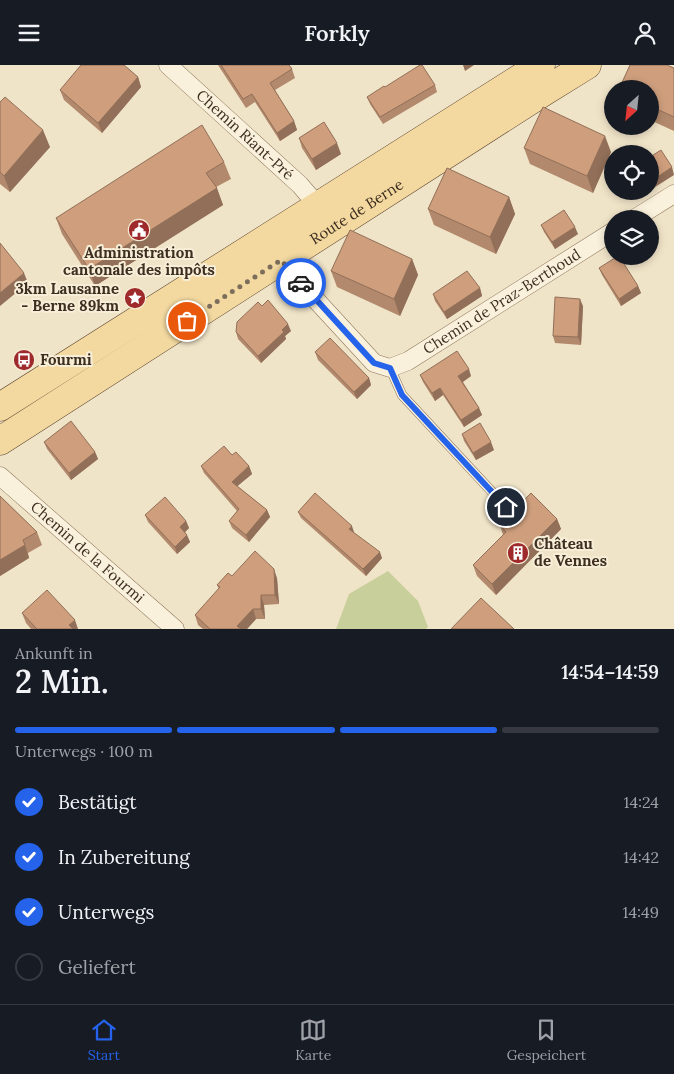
<!DOCTYPE html>
<html lang="de">
<head>
<meta charset="utf-8">
<style>
  :root { --surface:#171b24; --page:#20242c; --text:#f1f3f6; --muted:#9ea1a6; --line:#363941; --accent:#2563eb }
  body { margin:0; font-family:Lora,serif; background:var(--page); color:var(--text); height:100vh; display:flex; flex-direction:column; font-size:19px; white-space:nowrap }
  * { box-sizing:border-box; margin:0 }
  p { font-size:16px; color:var(--muted) }
  .icon { flex:none; width:28px; height:28px; fill:none; stroke:currentColor; stroke-width:2; stroke-linecap:round; stroke-linejoin:round }
  .map { position:relative; height:564px; overflow:hidden }
  .sheet { display:flex; flex-direction:column; background:var(--surface); flex:1 }
  .sheet>* { flex:none }
  .needle { width:32px; rotate:207deg }
  .fabs { position:absolute; left:604px; top:15px; display:grid; gap:10px }
  .fabs a { display:grid; place-items:center; width:55px; height:55px; border-radius:50%; background:var(--surface); box-shadow:0 2px 8px #0003; font-size:25px }
  .pin { position:absolute; display:grid; place-items:center; width:42px; height:42px; color:#fff; margin:-21px; border:2px solid #fff; border-radius:50%; box-shadow:0 1px 5px #0007 }
  .courier { position:absolute; display:grid; place-items:center; width:50px; height:50px; margin:-25px; border:4px solid #2563eb; border-radius:50%; background:#fff; color:#222; box-shadow:0 1px 6px #0007 }
  .summary em { font-style:normal; font-weight:600 }
  .summary div { display:flex; flex-direction:column-reverse }
  .summary { display:flex; align-items:center; justify-content:space-between; height:85px; padding:0 15px }
  h1 { font-size:32px; font-weight:600; line-height:38px }
  .bar { display:grid; grid-template-columns:repeat(4,1fr); gap:8px 5px; align-content:center; height:60px; padding:0 15px }
  .bar i { height:6px; border-radius:4px; background:var(--line) }
  .bar .on { background:var(--accent) }
  .bar p { grid-column:span 4 }
  ol { padding:0 15px; list-style:none }
  li { display:flex; align-items:center; gap:15px; height:55px }
  li p { margin-inline-start:auto }
  li .icon { padding:5px; border-radius:50%; background:var(--accent); color:#fff; stroke-width:4 }
  li:last-child { color:var(--muted) }
  li i { width:28px; height:28px; border:2px solid var(--line); border-radius:50% }
  header { display:flex; justify-content:space-between; align-items:center; height:65px; padding:0 15px; background:var(--surface); font-size:22px; font-weight:600 }
  .dock { display:flex; justify-content:space-around; align-items:center; height:70px; border-top:1px solid var(--line); background:var(--surface); font-size:14px; color:var(--muted) }
  .dock a { display:grid; justify-items:center; gap:2px }
  .dock .on { color:var(--accent) }
  .map>svg:first-child { display:block }
  .green { fill:#c9cf9b }
  .lines { fill:none; stroke-linecap:round; stroke-linejoin:round }
  .service-casing { stroke:#8d765c; stroke-width:10 }
  .minor-casing { stroke:#8d765c; stroke-width:19 }
  .primary-casing { stroke:#5b4430; stroke-width:29 }
  .service { stroke:#faf1dc; stroke-width:9 }
  .minor { stroke:#faf1dc; stroke-width:18 }
  .primary { stroke:#f3d9a0; stroke-width:28 }
  .wall { fill:#b2896c }
  .shaded-wall { fill:#916f58 }
  .building { fill:#cf9f7d; stroke:#916f58 }
  .done { stroke:#7c6e5b; stroke-width:5; stroke-dasharray:0 9 }
  .route { stroke:#2563eb; stroke-width:6 }
  .labels { text-anchor:middle; stroke-width:4; stroke-linejoin:round; paint-order:stroke }
  .street-label { font-size:15px; fill:#3d2e20; stroke:#f7eed8 }
  .poi-label { font-size:15px; font-weight:bold; fill:#3d2e20; stroke:#f7eed8; text-anchor:start }
</style>
</head>
<body>
<header><svg class="icon" aria-label="menu" viewBox="0 0 24 24"><path d="M4 6h16M4 12h16M4 18h16"/></svg>Forkly<svg class="icon" aria-label="person" viewBox="0 0 24 24"><circle cx="12" cy="8" r="4"/><path d="M4 21q1-7 8-7t8 7"/></svg></header>
<div class="map">
<svg width="674" height="564" viewBox="0 0 674 564">
  <rect width="100%" height="100%" fill="#f0e4c8"/>
  <path class="green" d="M388,506L418,536L428,562L426,564H336L349,529Z"/>
  <g class="lines">
    <g class="service-casing">
      <path id="service" d="M390,303L402,330L506,442"/>
    </g>
    <g class="minor-casing">
      <g id="minor">
        <path id="s1" d="M168,0L300,120L318,141"/>
        <path d="M634,154L674,129"/>
        <path id="s2" d="M281,195L293,210L374,298L390,303L408,296L612,167"/>
        <path id="s3" d="M0,411L175,564"/>
      </g>
    </g>
    <g class="primary-casing">
      <g id="primary">
        <path d="M0,342L541,0"/>
        <path id="s4" d="M0,376L545,26L587,0"/>
      </g>
    </g>
    <use href="#service" class="service"/>
    <use href="#minor" class="minor"/>
    <use href="#primary" class="primary"/>
  </g>
  <path class="wall" d="M218,0H289L292,4L295,13L275,25L294,56L297,65L280,76L255,37L246,43Z
    M674,3V66L650,55V24Z
    M138,12L141,22L102,68L64,35L60,25Z
    M435,20L437,27L383,59L370,39L367,32L385,22Z
    M0,37L50,82L10,127L0,119Z
    M299,73L341,89L316,105L302,83Z
    M524,83L611,87L593,128L530,99Z
    M224,97L231,114L216,122L223,140L95,221L62,169L56,153Z
    M509,132L515,149L496,189L434,160L428,144Z
    M541,160L578,169L555,184L544,167Z
    M412,194L418,210L400,251L337,222L331,206Z
    M599,203L638,221L641,228L621,241L602,210Z
    M480,223L482,231L447,254L435,236L433,229Z
    M262,241L291,266L285,271L286,274L261,298L238,274L236,267Z
    M583,241L581,280L555,278L553,271Z
    M315,287L369,313L371,320L357,334L318,295Z
    M420,310L471,311L463,317L479,343L482,350L464,362L443,330L435,336L423,317Z
    M462,369L494,385L476,395L464,376Z
    M44,377L95,387L98,394L71,415L47,384Z
    M232,390L249,401L252,409L237,421L267,445L270,452L249,477L232,463L229,456L237,446L204,408L201,401Z
    M0,431L37,467L42,480L28,488L29,493L0,511Z
    M298,447L354,467V468L382,493L366,511L301,453Z
    M145,450L186,456L189,463L185,467L190,477L177,489L148,457Z
    M557,454L561,464L496,530L477,511L473,500L503,470L500,460Z
    M232,511L277,513L279,539L264,540L265,554H256L247,564H203L198,560L195,550L219,524L217,520Z
    M22,548L78,564H31L26,558Z"/>
  <path class="shaded-wall" d="M463,0H474L465,6Z
    M138,12L141,22L102,68L98,58Z
    M294,56L297,65L280,76L277,68Z
    M43,65L50,82L10,127L4,111Z
    M605,71L611,87L593,128L587,111Z
    M337,78L341,89L316,105L312,94Z
    M672,102L674,110L652,124L650,117Z
    M217,123L223,140L95,221L89,204Z
    M509,132L515,149L496,189L490,172Z
    M575,162L578,169L555,184L552,177Z
    M412,194L418,210L400,251L394,234Z
    M24,208L28,218L0,241V228Z
    M638,221L641,228L621,241L619,234Z
    M480,223L482,231L447,254L444,247Z
    M580,234L583,241L581,280L578,272Z
    M288,259L291,266L285,271L286,274L261,298L258,291Z
    M469,304L471,311L461,318L458,311Z
    M369,313L371,320L357,334L354,327Z
    M440,323L443,330L435,336L432,328Z
    M479,343L482,350L464,362L461,355Z
    M491,377L494,385L476,395L473,388Z
    M95,387L98,394L71,415L69,408Z
    M249,401L252,409L234,424L232,417Z
    M267,445L270,452L249,477L246,470Z
    M557,454L561,464L496,530L492,519Z
    M186,456L189,463L183,469L180,462Z
    M352,461L354,467L351,471L349,464Z
    M187,470L190,477L177,489L175,482Z
    M25,480L29,493L0,511V495Z
    M380,487L382,493L366,511L363,504Z
    M274,504L277,513L279,539L275,530Z
    M261,530L264,540L265,554L261,544Z
    M253,544L256,554L247,564H238L237,561Z
    M75,555L78,564H70L69,560Z"/>
  <path class="building" d="M81,0H124L138,12L98,58L60,25Z
    M221,0H289L292,4L270,18L294,56L277,68L252,29L243,34Z
    M420,0H422L435,20L380,52L367,32L384,21L385,22Z
    M630,0H667L674,3V52L650,41V24H619Z
    M5,32L43,65L4,111L0,107V37Z
    M543,42L605,71L587,111L524,83Z
    M324,57L337,78L312,94L299,73Z
    M202,60L224,97L206,108L217,123L89,204L56,153Z
    M661,85L672,102L650,117V92Z
    M447,103L509,132L490,172L428,144Z
    M564,145L575,162L552,177L541,160Z
    M350,165L412,194L394,234L331,206Z
    M0,178L24,208L0,228Z
    M618,191H619L638,221L619,234L599,203Z
    M467,206L480,223L444,247L433,229Z
    M555,232L580,234L578,272L553,271Z
    M268,235L288,259L282,265L284,267L258,291L236,267L237,257L258,237L262,241Z
    M330,273L369,313L354,327L315,287Z
    M457,286L469,304L458,311L479,343L461,355L440,323L432,328L420,310Z
    M71,356L95,387L69,408L44,377Z
    M480,358L491,377L473,388L462,369Z
    M224,381L232,390L236,387L249,401L232,417L267,445L246,470L229,456L239,444L201,401Z
    M315,428L352,461L349,464L380,487L363,504L298,447Z
    M531,428L557,454L492,519L473,500L506,467L500,460Z
    M0,431L37,467L23,475L25,480L0,495Z
    M165,432L186,456L180,462L187,470L175,482L145,450Z
    M255,486L274,504L275,530H261V544H253L237,561L241,564H210L195,550L220,522L217,520L228,508L232,511Z
    M47,525L75,555L69,560L73,564H37L22,548Z
    M481,533L514,564H451Z"/>
  <g class="lines">
    <path class="done" d="M187,256L281,195L301,218"/>
    <path class="route" d="M301,218L374,298L390,303L402,330L506,442"/>
  </g>
  <defs>
    <g id="civic-disc" transform="scale(1.125)"><circle r="9.5" fill="#9e2a2b" stroke="#f7eed8"/><path d="M-.6-6.5H3V-4.5H.6V-3L4-1V1h2V6H-6V1h2V-1L-.6-3ZM-1.2 2.5V6h2.4V2.5Z" fill="#fff"/></g>
    <g id="sight-disc" transform="scale(1.125)"><circle r="9.5" fill="#9e2a2b" stroke="#f7eed8"/><path d="M0-6L1.8-2.2L6-1.7L2.9 1.2L3.7 5.4L0 3.3L-3.7 5.4L-2.9 1.2L-6-1.7L-1.8-2.2Z" fill="#fff"/></g>
    <g id="bus-disc" transform="scale(1.125)"><circle r="9.5" fill="#9e2a2b" stroke="#f7eed8"/><path d="M-5-6H5V4H4V6H2V4H-2V6H-4V4H-5ZM-3.5-4V0h7V-4ZM-3.5 1.2v1.5H-2V1.2ZM2 1.2v1.5H3.5V1.2Z" fill="#fff"/></g>
    <g id="building-disc" transform="scale(1.125)"><circle r="9.5" fill="#9e2a2b" stroke="#f7eed8"/><path d="M-4-6H4V6H1V3H-1V6H-4ZM-2.5-4.3h1.7v1.8h-1.7ZM.8-4.3h1.7v1.8H.8ZM-2.5-1h1.7V.8h-1.7ZM.8-1h1.7V.8H.8Z" fill="#fff"/></g>
  </defs>
  <g fill-rule="evenodd">
    <use href="#civic-disc" x="139" y="165"/>
    <use href="#sight-disc" x="135" y="233"/>
    <use href="#bus-disc" x="24" y="295"/>
    <use href="#building-disc" x="518" y="488"/>
  </g>
  <g class="labels">
    <g class="street-label">
      <text dy="5" stroke="none"><textPath href="#s1" startOffset="104">Chemin Riant-Pré</textPath></text>
      <text dy="5" stroke="none"><textPath href="#s4" startOffset="424">Route de Berne</textPath></text>
      <text dy="5" stroke="none"><textPath href="#s2" startOffset="286">Chemin de Praz-Berthoud</textPath></text>
      <text dy="5" stroke="none"><textPath href="#s3" startOffset="116">Chemin de la Fourmi</textPath></text>
    </g>
    <g class="poi-label">
      <text x="139" y="193" text-anchor="middle">Administration<tspan x="139" dy="17">cantonale des impôts</tspan></text>
      <text x="119" y="229" text-anchor="end">3km Lausanne<tspan x="119" dy="17">- Berne 89km</tspan></text>
      <text x="40" y="300">Fourmi</text>
      <text x="534" y="484">Château<tspan x="534" dy="17">de Vennes</tspan></text>
    </g>
  </g>
</svg>
<div class="fabs">
<a><svg class="needle" viewBox="-14 -14 28 28"><path d="M0-13l5 13h-10z" fill="#e53935"/><path d="M0 13l5-13h-10z" fill="#9ea1a6"/></svg></a>
<a><svg class="icon" aria-label="locate" viewBox="0 0 24 24"><circle cx="12" cy="12" r="6"/><path d="M12 2v4M12 18v4M2 12h4M18 12h4"/></svg></a>
<a><svg class="icon" aria-label="layers" viewBox="0 0 24 24"><path d="M12 4l9 5-9 5-9-5zM3 14l9 5 9-5"/></svg></a>
</div>
<div class="pin" style="left:187px;top:256px;background:#ea580c"><svg class="icon" aria-label="bag" viewBox="0 0 24 24"><path d="M5 8h14l-1 12H6zM9 8a3 3 0 0 1 6 0"/></svg></div>
<div class="pin" style="left:506px;top:442px;background:#1f2937"><svg class="icon" aria-label="home" viewBox="0 0 24 24"><path d="M3 11l9-7 9 7M6 9v11h12V9"/></svg></div>
<div class="courier" style="left:301px;top:218px"><svg class="icon" aria-label="car" viewBox="0 0 24 24"><path d="M5 17H2v-5l4-1 3-4h7l3 4 3 1v5h-3M9 17h6M6 11h13"/><circle cx="7" cy="17" r="2"/><circle cx="17" cy="17" r="2"/></svg></div>
</div>
<section class="sheet">
<div class="summary"><div><h1>2 Min.</h1><p>Ankunft in</p></div><em>14:54–14:59</em></div>
<div class="bar"><i class="on"></i><i class="on"></i><i class="on"></i><i></i><p>Unterwegs · 100 m</p></div>
<ol>
<li><svg class="icon" aria-label="check" viewBox="0 0 24 24"><path d="M5 12l5 5 9-10"/></svg>Bestätigt<p>14:24</p></li>
<li><svg class="icon" aria-label="check" viewBox="0 0 24 24"><path d="M5 12l5 5 9-10"/></svg>In Zubereitung<p>14:42</p></li>
<li><svg class="icon" aria-label="check" viewBox="0 0 24 24"><path d="M5 12l5 5 9-10"/></svg>Unterwegs<p>14:49</p></li>
<li><i></i>Geliefert</li>
</ol>
</section>
<nav class="dock">
<a class="on"><svg class="icon" aria-label="home" viewBox="0 0 24 24"><path d="M3 11l9-7 9 7M6 9v11h12V9"/></svg>Start</a>
<a><svg class="icon" aria-label="map" viewBox="0 0 24 24"><path d="M3 6l6-2 6 2 6-2v14l-6 2-6-2-6 2zM9 4v14M15 6v14"/></svg>Karte</a>
<a><svg class="icon" aria-label="saved" viewBox="0 0 24 24"><path d="M7 4h10v16l-5-4-5 4z"/></svg>Gespeichert</a>
</nav>
</body>
</html>
